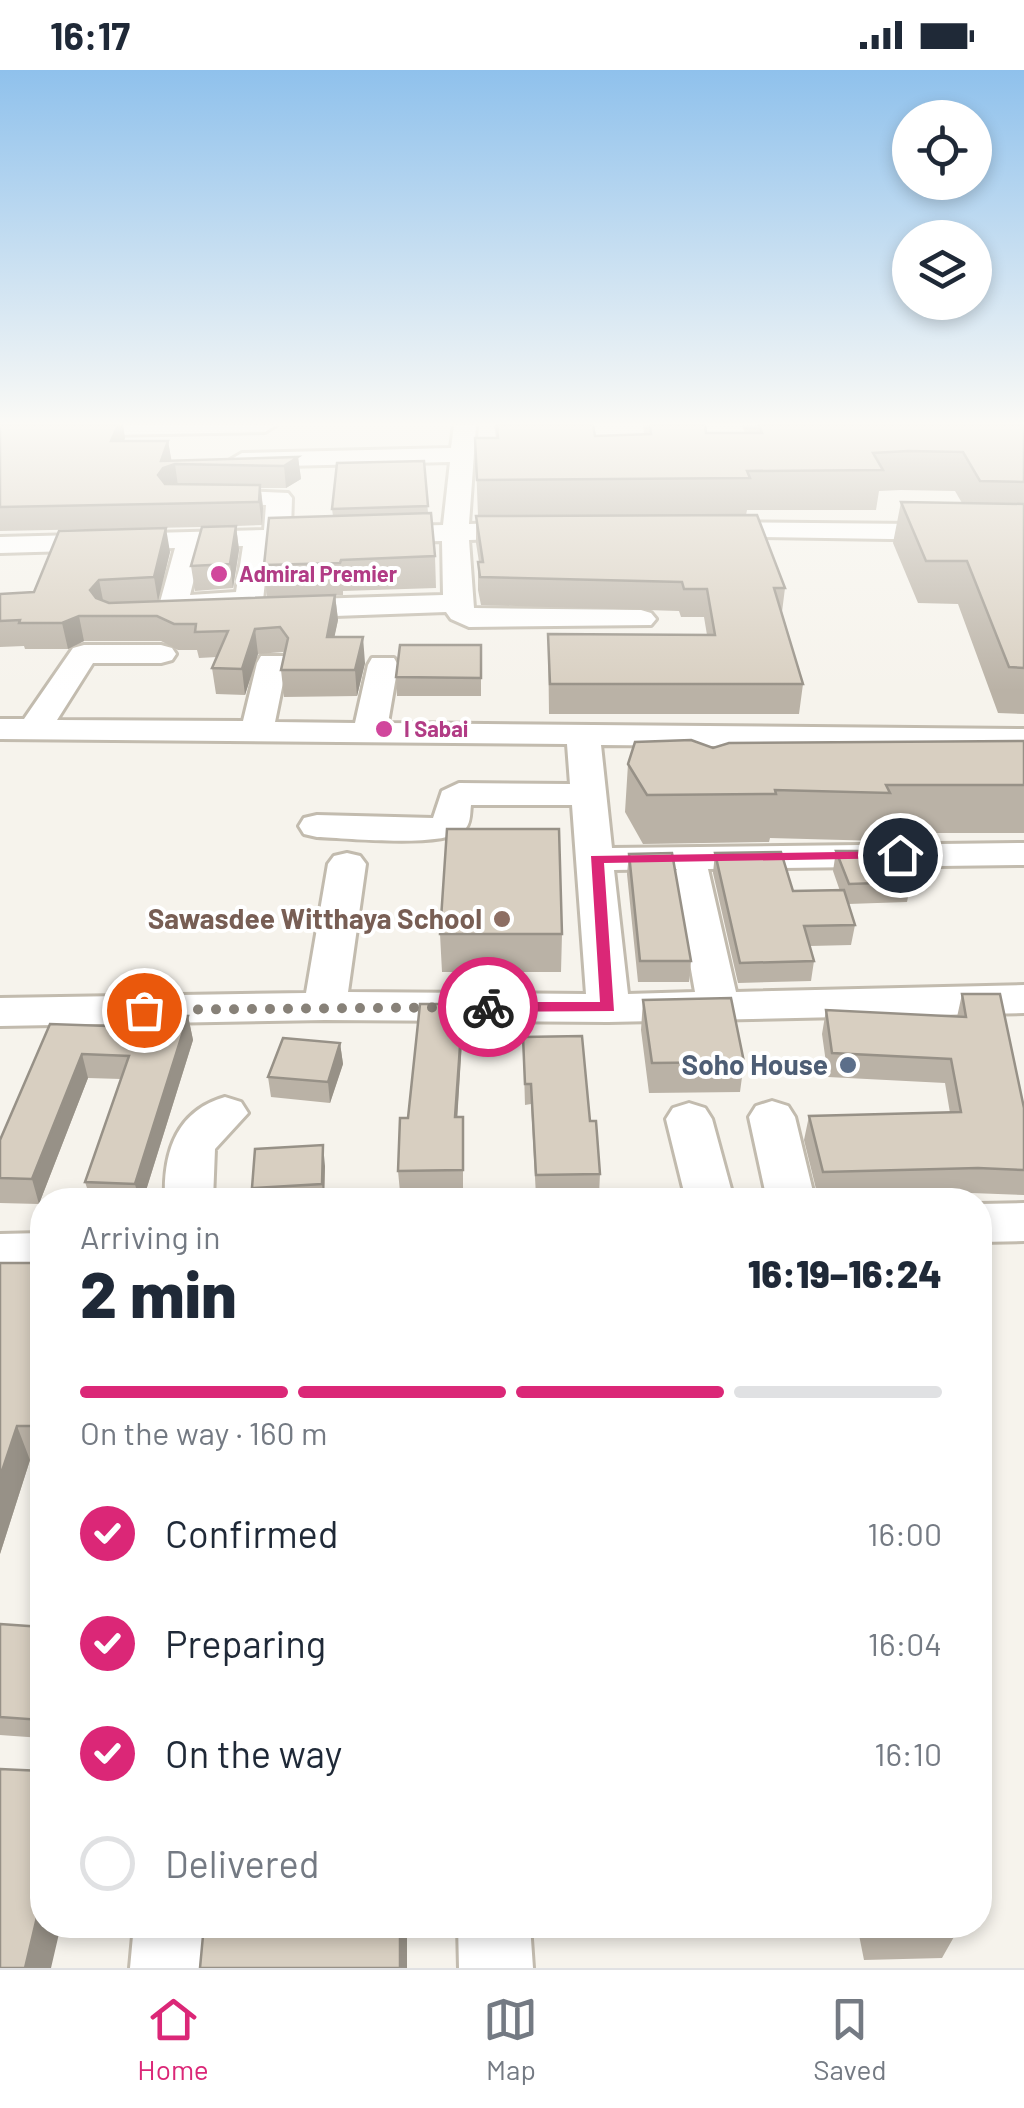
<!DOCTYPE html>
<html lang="en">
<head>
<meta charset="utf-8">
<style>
  :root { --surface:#fff; --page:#f2f2f3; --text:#1f2937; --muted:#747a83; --line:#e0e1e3; --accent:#db2777 }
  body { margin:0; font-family:Barlow,sans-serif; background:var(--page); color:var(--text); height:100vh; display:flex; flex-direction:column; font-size:38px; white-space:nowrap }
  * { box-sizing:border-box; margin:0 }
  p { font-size:32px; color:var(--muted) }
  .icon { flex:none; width:55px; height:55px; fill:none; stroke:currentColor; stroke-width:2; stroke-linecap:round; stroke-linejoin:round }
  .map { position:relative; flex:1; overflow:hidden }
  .details { position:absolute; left:30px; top:1118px; width:962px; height:750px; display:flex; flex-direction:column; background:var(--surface); border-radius:40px; box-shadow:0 5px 15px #0003 }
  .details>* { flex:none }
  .fabs { position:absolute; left:892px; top:30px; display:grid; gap:20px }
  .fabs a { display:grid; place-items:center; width:100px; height:100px; border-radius:50%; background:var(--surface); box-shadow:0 5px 15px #0003; font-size:50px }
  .pin { position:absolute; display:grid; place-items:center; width:85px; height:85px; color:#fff; margin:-42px; border:5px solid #fff; border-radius:50%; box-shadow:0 2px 10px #0007 }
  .courier { position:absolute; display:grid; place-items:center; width:100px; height:100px; margin:-50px; border:8px solid #db2777; border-radius:50%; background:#fff; color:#222; box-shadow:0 2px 12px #0007 }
  .summary em { font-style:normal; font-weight:800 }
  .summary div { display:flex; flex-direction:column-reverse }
  .summary { display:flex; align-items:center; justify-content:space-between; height:170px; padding:0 50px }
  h1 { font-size:65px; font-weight:800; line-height:75px }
  .bar { display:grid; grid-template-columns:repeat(4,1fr); gap:15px 10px; align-content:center; height:120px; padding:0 50px }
  .bar i { height:12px; border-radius:8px; background:var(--line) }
  .bar .active { background:var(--accent) }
  .bar p { grid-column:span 4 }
  ol { padding:0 50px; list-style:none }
  li { display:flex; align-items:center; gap:30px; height:110px }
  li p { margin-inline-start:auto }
  li .icon { padding:10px; border-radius:50%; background:var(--accent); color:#fff; stroke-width:4 }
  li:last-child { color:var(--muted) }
  li i { width:55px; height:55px; border:5px solid var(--line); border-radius:50% }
  .status { display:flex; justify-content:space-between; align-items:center; height:70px; padding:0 50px; background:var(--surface); direction:ltr }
  .status svg { height:28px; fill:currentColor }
  .dock { display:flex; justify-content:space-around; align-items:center; height:140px; border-top:2px solid var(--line); background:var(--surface); font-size:28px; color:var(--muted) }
  .dock a { display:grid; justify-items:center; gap:5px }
  .dock .active { color:var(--accent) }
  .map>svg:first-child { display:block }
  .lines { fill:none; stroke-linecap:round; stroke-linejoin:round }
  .minor-casing { stroke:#c2bbae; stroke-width:6 }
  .minor { fill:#fff; fill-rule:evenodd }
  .wall { fill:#bab2a6 }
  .shaded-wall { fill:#979187 }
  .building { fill:#d8cfc1; stroke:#979187; stroke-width:2.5 }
  .route { fill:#db2777 }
  .done { stroke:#878178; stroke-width:10; stroke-dasharray:0 18 }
  .hotel-dot { fill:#d1479c; stroke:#fff; stroke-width:4 }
  .education-dot { fill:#8d6e63; stroke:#fff; stroke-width:4 }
  .service-dot { fill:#5c6f8a; stroke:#fff; stroke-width:4 }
  .labels { text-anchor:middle; stroke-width:8; stroke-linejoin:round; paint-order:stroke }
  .far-hotel-label { font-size:22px; font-weight:bold; fill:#b23c85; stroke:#fff; text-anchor:start }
  .education-label { font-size:28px; font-weight:bold; fill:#785e54; stroke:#fff; text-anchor:end }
  .service-label { font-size:28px; font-weight:bold; fill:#4e5e75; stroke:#fff; text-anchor:end }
</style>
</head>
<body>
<div class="status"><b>16:17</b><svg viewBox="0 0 49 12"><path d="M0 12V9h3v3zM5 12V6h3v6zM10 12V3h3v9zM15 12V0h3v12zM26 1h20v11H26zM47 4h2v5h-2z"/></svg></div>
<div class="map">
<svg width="1024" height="1898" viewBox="0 0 1024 1898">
  <rect width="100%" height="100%" fill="#f6f3ec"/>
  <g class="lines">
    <g class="minor-casing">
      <path id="minor" d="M0,355H276L265,362L0,367Z
        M454,355H476L469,454L534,452L547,460L534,468L469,470L474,538L641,540L651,543L656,549L651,555L469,557L451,549L446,542L279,548L269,545L265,539L269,533L279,530L443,525L442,471L269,475L263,530L259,536L177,543L167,540L160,532L175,478L0,483V467L264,460L266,435L195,432L191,427L204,419L288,423L292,428L291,459L443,455L450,392L242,397L230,390L242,383L451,378ZM243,476L236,522L190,525L202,477Z
        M705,452L1024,455V471L696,466L692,460L696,454Z
        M84,575H161L172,578L176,584L172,590L161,593H93L57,650L243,651L257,593L261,586H283L287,593L275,652L355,653L368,595L372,588H394L398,595L388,653L1024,659V679L601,675L612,778L1024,773V795L708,799L736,922L1024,915V943L608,952L325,950L0,956V928L306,923L328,794L334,786L347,783L360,786L366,794L348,922L586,924L572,735H471C470,742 471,751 466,758C449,779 346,768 317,767L304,764L299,756L304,748L317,745L433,748L442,721L459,713L570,714L567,674L0,669V649H24L73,578ZM677,799L674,804L695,922L628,924L614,800Z
        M225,1027L241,1032L248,1043L215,1079L213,1130H165C163,1083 176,1041 225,1027Z
        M772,1031L788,1036L795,1047L815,1130H767L749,1047L756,1036Z
        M689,1033L705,1038L712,1049L734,1130H686L666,1049L673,1038Z
        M1024,1133V1171L980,1172V1134Z
        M42,1163V1201L0,1204V1164Z
        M134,1855H206L204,1898H130Z
        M458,1855H530L533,1898H459Z"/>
    </g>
    <use href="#minor" class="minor"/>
  </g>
  <path class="wall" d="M0,355L125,368L124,371H168L171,390L298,387L301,409L286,418H261L263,438L262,455L236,456L239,480L233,518L195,521L191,496L202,457L0,461Z
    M494,355H593L595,366L644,364L643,355H705L706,363H745L742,355H1024V644L998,643L958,534L918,533L893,473L901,432L962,433L955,421L901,420L879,421L876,440H747L746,445L785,518L782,542L803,614L799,644H549L548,564L707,565L704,547H681L679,541L481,535L478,520V492H479L476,473V446H478L475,368H496Z
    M424,391L428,443L435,486L436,518L343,521V525H335L338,550L334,567L365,593L357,626L284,627L281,600L284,584L283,582L258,584L245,625L216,624L212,598L217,587L199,588L197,580H178L161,571H84L68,579H25L24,576L0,577V524L34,522L170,482L158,531L267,527L264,495L333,446L332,439Z
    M481,575V626H397L396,607Z
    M1024,671V763H882L880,771L770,768L769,772L643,774L625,742L628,694L713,678Z
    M836,781L911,812L907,832L848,834L855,855L851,875L810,876L814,891L811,911L738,913L713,803L715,783L793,821H840L833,801Z
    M629,784L691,891L689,912H638L627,804Z
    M440,864H562L561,902H442Z
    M962,924L1024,1038V1125L971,1123L818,1127L804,1070L809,1046L950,1043L945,1013L828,1007L822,964L826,940L957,947Z
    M643,930L744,992L740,1022L649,1023L641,960Z
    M463,934V955L457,1047L463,1068V1121L400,1122L398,1101L408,1048Z
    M188,946L193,970L143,1130H91L85,1112L121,1009L88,1008L39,1134L0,1133V1070L50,954L136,957Z
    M523,967L590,1051L600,1104L599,1125L536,1126L531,1034L525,1035Z
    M340,973L343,994L330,1033L271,1027L268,1007Z
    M325,1096L324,1130H254L252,1118Z
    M0,1193H42V1390H30L0,1484Z
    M0,1554L42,1557V1668L0,1665Z
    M857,1855H953L955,1865L942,1888L864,1890Z"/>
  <path class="shaded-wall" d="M118,355H123L125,368L115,394L111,371Z
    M168,371L172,393L175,394L178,416L166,421L158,405Z
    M298,387L301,409L286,418L284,396Z
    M260,415L263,438L262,455L259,432Z
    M236,456L239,480L233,518L230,494Z
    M166,458L170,482L158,531L154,507Z
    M99,510L104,535L95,545L90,520Z
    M335,525L338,550L329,593L327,567Z
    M79,546L84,571L68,579L62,553Z
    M255,559L258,584L245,625L242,599Z
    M363,567L365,593L357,626L355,600Z
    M463,934V955L456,1068L455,1047Z
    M188,946L193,970L143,1130H139L135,1114Z
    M340,973L343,994L330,1033L328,1012Z
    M82,984L88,1008L39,1134L32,1109Z
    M323,1075L325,1096L324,1130L322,1114Z
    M17,1356L30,1390L0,1484V1407Z
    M42,1826V1855H61L51,1898H25Z
    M400,1855H407V1898H400Z"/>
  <path class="building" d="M0,355H118L111,371H168L161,391L298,387L284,396L175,394L163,398L158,405L165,414L260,415L259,432L0,437Z
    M497,355H593L595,366L651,364L650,355H705L706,363H762L759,355H1024V412L980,411L963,382L908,381L873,383L883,400L747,401L750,408L477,410L475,368H498Z
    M424,391L428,436L332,439L337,393Z
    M901,432L1024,434V598L1009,597L967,491H926Z
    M431,443L435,486L341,490L340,493L264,495L269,448Z
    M757,445L785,518H774L803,614H550L548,564L715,565L707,519H684L682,512L480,507L478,492H483L476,446Z
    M236,456L230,494L191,496L202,457Z
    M166,458L154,507L99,510L90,520L96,528L109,533L335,525L327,567H363L355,600H281L288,568L280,557L255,559L242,599L212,598L228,561L195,562L196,554H174L157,546H79L62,553H19L20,550L0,551V524L34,522L59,461Z
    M400,575H481V608L396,607Z
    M691,670L713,678L729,673L1024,671V715H886L890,723L775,720L776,724L647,725L628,694L635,672Z
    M447,759H559L562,864H440Z
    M836,781H897L911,812L849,814Z
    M781,782L793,821L844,820L855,855L804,856L814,891L740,893L715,783Z
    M672,783L691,891H640L629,784Z
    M962,924H1000L1024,1038V1100L978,1098L823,1102L809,1046L961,1042L951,989L832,983L826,940L966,947Z
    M731,928L744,992L652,993L643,930Z
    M420,934H463L455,1047H463V1100L398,1101L400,1048H408Z
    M141,944L188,946L135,1114L85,1112L129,986L82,984L32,1109L0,1108V1070L50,954L136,957Z
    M582,966L590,1051H596L600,1104L536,1105L531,1014H525L523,967Z
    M283,968L340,973L328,1012L268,1007Z
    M323,1075L322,1114L252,1118L255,1079Z
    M0,1193H42V1356H17L0,1407Z
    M0,1554L42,1557V1645L41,1650L0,1647Z
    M0,1699L42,1701V1826L25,1898H0Z
    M204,1855H400V1898H200Z
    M872,1855H953L955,1865L874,1866Z"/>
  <linearGradient id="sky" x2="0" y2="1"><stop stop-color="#8fc1ec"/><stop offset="0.57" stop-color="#fbfaf6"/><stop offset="1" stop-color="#fbfaf6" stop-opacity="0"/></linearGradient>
  <rect width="1024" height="621" fill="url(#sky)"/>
  <path class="route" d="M900,781L905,782V788L604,793L614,941L488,942L480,937L488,932H600L591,786Z"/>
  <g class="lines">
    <path class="done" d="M144,940L488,937"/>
  </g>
  <g class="hotel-dot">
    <circle cx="219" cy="504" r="10"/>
    <circle cx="384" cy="659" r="10"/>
  </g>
  <circle class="education-dot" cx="502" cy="849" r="10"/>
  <circle class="service-dot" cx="848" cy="995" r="10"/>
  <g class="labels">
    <g class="far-hotel-label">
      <text x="239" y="512">Admiral Premier</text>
      <text x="404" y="667">I Sabai</text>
    </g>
    <g class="education-label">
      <text x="482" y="859">Sawasdee Witthaya School</text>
    </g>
    <g class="service-label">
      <text x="828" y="1005">Soho House</text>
    </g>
  </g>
</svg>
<div class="fabs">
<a><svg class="icon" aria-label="locate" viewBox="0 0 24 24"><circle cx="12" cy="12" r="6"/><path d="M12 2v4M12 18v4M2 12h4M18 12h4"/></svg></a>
<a><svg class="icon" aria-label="layers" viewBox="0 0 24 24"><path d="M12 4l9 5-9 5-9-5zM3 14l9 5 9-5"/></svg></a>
</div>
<div class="pin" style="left:144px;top:940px;background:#ea580c"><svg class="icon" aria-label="bag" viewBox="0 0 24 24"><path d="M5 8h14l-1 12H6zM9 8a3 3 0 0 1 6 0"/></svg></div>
<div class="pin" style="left:900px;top:785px;background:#1f2937"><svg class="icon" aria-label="home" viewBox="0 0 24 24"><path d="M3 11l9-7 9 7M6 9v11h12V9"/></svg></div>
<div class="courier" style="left:488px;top:937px"><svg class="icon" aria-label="bike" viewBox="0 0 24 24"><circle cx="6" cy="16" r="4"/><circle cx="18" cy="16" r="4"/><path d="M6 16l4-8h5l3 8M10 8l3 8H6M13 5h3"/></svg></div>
<section class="details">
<div class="summary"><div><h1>2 min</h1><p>Arriving in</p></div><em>16:19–16:24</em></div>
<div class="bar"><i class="active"></i><i class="active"></i><i class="active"></i><i></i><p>On the way · 160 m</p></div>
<ol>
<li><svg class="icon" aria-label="check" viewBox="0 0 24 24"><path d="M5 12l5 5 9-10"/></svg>Confirmed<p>16:00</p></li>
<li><svg class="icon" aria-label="check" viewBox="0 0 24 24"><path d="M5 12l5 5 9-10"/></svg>Preparing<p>16:04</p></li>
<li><svg class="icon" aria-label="check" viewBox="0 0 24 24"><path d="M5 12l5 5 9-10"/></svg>On the way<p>16:10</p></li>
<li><i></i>Delivered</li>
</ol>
</section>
</div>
<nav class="dock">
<a class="active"><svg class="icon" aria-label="home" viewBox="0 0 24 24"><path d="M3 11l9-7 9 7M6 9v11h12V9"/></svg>Home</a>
<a><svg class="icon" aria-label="map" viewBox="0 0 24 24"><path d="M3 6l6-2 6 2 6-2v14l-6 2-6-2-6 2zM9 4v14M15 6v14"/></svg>Map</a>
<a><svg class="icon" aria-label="saved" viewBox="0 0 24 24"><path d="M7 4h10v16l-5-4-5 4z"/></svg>Saved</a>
</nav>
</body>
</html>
